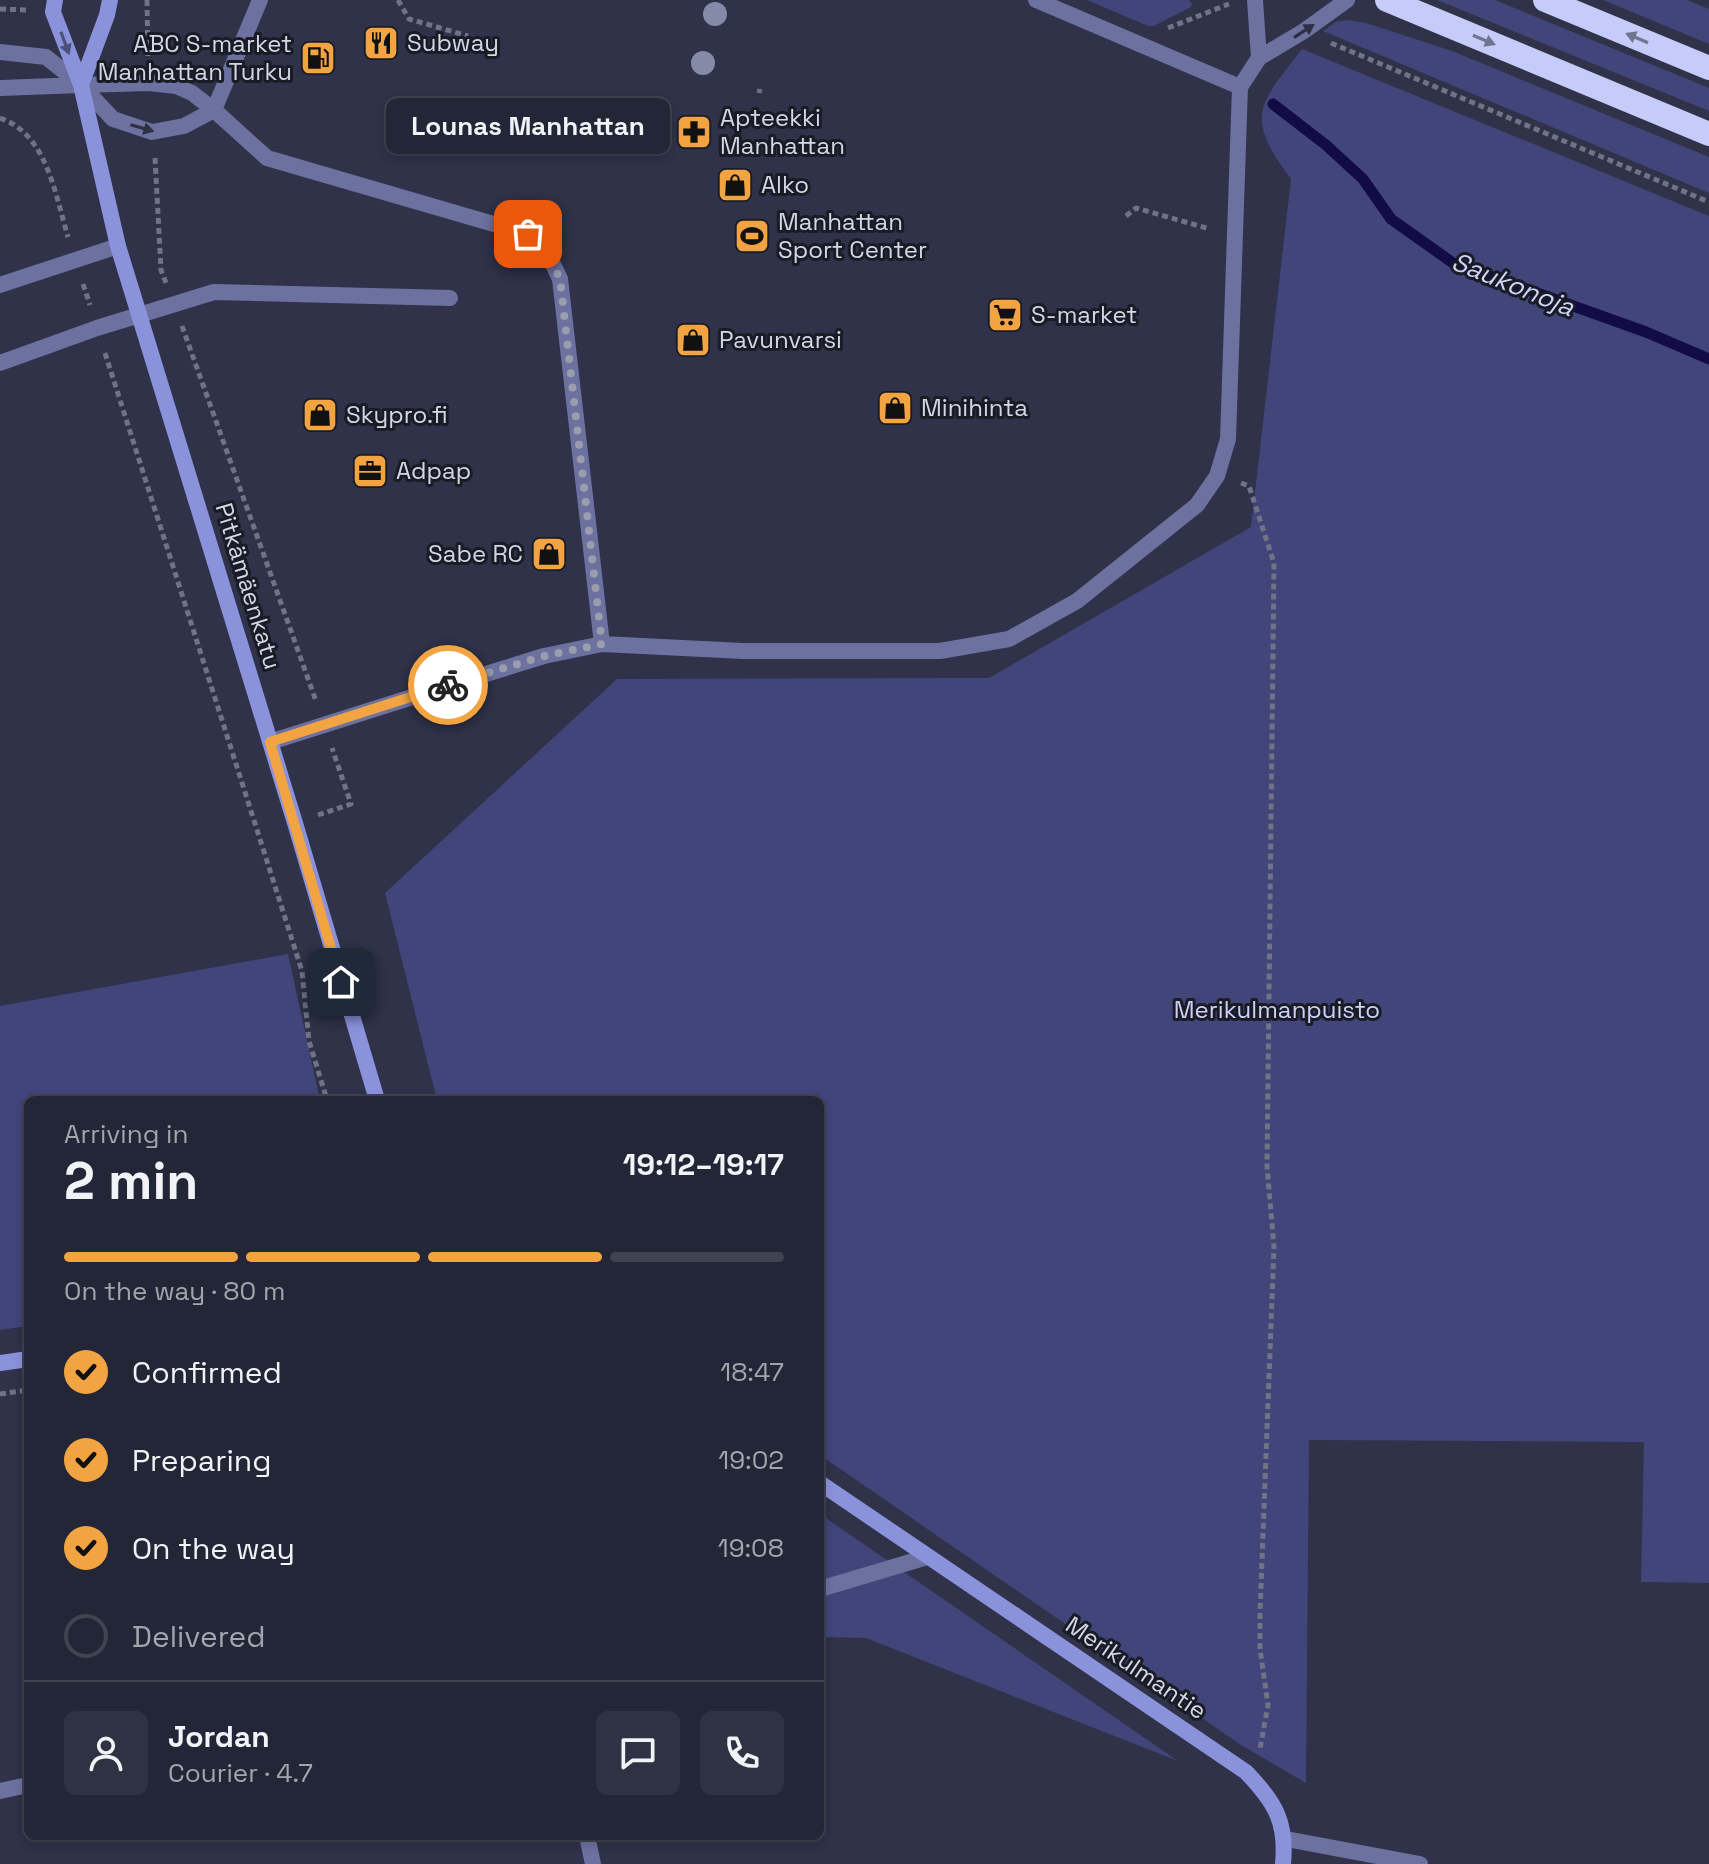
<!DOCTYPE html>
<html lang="en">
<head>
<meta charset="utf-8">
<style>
  :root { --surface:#232636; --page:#2f3242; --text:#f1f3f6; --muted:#a3a5ad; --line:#404351; --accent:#f3a442 }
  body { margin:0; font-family:"Space Grotesk",sans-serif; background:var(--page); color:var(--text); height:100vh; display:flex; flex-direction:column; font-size:30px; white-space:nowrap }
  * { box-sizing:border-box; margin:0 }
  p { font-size:26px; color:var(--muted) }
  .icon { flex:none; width:44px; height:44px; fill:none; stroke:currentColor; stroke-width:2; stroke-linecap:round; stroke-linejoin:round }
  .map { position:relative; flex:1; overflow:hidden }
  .sheet { position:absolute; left:24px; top:1096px; width:800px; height:744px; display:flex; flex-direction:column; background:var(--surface); border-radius:12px; box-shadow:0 4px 12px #0003,0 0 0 2px var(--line) }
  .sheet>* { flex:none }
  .pin { position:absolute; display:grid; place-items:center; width:68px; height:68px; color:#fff; margin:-34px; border-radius:16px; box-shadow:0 4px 12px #0006 }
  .courier { position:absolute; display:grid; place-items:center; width:80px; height:80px; margin:-40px; border:6px solid #f3a442; border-radius:50%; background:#fff; color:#222; box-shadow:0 2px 10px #0007 }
  .bubble { position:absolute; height:56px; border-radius:12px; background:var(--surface); box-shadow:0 4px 12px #0003,0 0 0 2px var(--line); font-size:26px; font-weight:700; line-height:56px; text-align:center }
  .head em { font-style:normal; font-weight:700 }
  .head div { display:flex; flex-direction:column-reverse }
  .head { display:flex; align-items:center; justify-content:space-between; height:136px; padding:0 40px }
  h1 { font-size:52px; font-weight:700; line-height:60px }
  .bar { display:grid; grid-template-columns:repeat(4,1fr); gap:12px 8px; align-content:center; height:96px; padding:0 40px }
  .bar i { height:10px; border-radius:6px; background:var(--line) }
  .bar .on { background:var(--accent) }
  .bar p { grid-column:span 4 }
  .line { display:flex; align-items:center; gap:20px; padding:0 40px; border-top:2px solid var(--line) }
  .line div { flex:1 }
  .round { display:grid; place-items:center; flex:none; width:84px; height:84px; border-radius:12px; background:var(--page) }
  ol { padding:0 40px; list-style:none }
  li { display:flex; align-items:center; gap:24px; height:88px }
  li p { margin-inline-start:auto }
  li .icon { padding:8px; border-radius:50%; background:var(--accent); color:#111; stroke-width:4 }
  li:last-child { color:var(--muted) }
  li i { width:44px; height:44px; border:4px solid var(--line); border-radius:50% }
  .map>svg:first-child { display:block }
  .green { fill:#41457a }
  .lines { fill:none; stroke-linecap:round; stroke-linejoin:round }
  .stream { stroke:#120b44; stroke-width:11 }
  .path { stroke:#707386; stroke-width:5; stroke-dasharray:6 4; stroke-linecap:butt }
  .lane { stroke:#6c71a0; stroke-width:16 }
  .street { stroke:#6c71a0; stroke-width:16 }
  .secondary { stroke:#8b92dc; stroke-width:16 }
  .highway { stroke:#c5ccf9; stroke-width:24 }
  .tree { fill:#858aa8 }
  .oneway { fill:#2e3044 }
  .oneway2 { fill:#6f748f }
  .oneway3 { fill:#4c5177 }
  .done { stroke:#9a9dad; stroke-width:8; stroke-dasharray:0 14.4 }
  .route { stroke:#f3a442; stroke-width:10 }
  .labels { text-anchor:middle; stroke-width:6; stroke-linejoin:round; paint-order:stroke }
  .poi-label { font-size:24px; fill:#d3d6e4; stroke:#191b25; text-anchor:start }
  .street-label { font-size:24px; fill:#d3d6e4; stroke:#191b25 }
  .park-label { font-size:24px; fill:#ccd2f7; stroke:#191b25 }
  .water-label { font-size:26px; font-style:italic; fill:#cfd4fa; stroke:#191b25 }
</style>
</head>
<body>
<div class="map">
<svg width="1709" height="1864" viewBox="0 0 1709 1864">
  <rect width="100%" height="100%" fill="#2f3248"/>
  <path class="green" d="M1087,0H1189L1192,4L1191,7L1154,26H1148Z
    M1437,0H1495L1709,88V111Z
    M1603,0H1687L1709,9V44Z
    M1347,20L1366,23L1452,51L1709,157V193L1323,31L1336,22Z
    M1302,49L1709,216V1583L1641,1582L1644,1442L1309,1440L1306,1783L1241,1745L820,1455V1100H437L385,893L617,679L989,678L1251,527L1291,179C1244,116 1258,106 1302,49Z
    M288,954L320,1100H28V1326L0,1330V1006Z
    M820,1514L1178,1761L866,1638L820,1637Z"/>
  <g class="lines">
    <path class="stream" d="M1273,104L1326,145L1363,179L1391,219L1453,263L1646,332L1709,359"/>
    <path class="path" d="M147,0L148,60
      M398,0L409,19L468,36
      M0,9L26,10
      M1168,28L1229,4
      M1331,43L1709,202
      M759,93L760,89
      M0,118C47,134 55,194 68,237
      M155,158L161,270L166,283
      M1126,216L1136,208L1210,229
      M83,284L90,305
      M182,326L316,701
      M105,353L302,971L309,1041L327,1100
      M1241,483L1249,486L1274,563L1267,1167L1274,1247L1260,1612V1649L1268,1705L1260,1749
      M318,815L351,804L332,748
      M0,1394L28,1390"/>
    <path class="lane" d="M1036,0L1240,87
      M1255,0L1259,58
      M81,85L149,83L176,86L192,93L214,110L267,158L528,234L550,258L560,279L602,644
      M81,85L113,119L152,132L184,126L214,110L260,0
      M0,285L118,246
      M0,363L97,328L214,292L450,298
      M447,686L544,656L602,644L743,651H940L1009,639L1077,601L1197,505L1217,476L1228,439L1240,87L1259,58L1304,31L1347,0
      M820,1589L927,1557"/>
    <path class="street" d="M0,52L46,57L81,85
      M0,88L81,85
      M270,742L447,686
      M0,1791L28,1785
      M587,1836L593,1864
      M1286,1839L1420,1864"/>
    <path class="secondary" d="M55,0L53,12L81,85L118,246L295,823L377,1100
      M81,85L107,15L110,0
      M0,1363L28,1359
      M820,1483L1246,1772C1275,1802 1287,1822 1283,1864"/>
    <path class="highway" d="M1387,0L1709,134
      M1545,0L1709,68"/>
  </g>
  <g class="tree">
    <circle cx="715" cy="14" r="12"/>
    <circle cx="703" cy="63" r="12"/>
  </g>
  <defs><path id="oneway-solid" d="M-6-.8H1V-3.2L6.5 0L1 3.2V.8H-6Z" transform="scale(2)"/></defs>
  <g class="oneway">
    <use href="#oneway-solid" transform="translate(1304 31) rotate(-33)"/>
    <use href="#oneway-solid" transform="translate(142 128) rotate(16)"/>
  </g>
  <g class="oneway2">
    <use href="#oneway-solid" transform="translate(1637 38) rotate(-157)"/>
    <use href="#oneway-solid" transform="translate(1484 40) rotate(23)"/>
  </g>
  <use class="oneway3" href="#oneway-solid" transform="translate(65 43) rotate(70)"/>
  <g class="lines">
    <path class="done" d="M448,685L544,656L602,644L560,279L550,258L528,234"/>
    <path class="route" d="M341,982L270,742L448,685"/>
  </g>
  <defs>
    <g id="restaurant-square" transform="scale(1.8)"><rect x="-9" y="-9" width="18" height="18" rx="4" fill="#f3a442" stroke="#191b25"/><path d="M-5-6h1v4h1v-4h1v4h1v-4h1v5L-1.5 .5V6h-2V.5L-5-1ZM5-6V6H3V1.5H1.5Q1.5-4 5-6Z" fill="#111"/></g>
    <g id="fuel-square" transform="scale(1.8)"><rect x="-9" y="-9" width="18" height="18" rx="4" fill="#f3a442" stroke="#191b25"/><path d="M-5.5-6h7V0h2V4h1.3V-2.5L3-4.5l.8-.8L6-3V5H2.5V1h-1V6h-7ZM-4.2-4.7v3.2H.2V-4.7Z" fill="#111"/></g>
    <g id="pharmacy-square" transform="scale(1.8)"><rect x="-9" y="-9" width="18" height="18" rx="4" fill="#f3a442" stroke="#191b25"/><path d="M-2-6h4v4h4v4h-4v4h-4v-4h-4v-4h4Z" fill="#111"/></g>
    <g id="shop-square" transform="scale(1.8)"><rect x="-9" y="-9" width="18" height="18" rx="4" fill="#f3a442" stroke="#191b25"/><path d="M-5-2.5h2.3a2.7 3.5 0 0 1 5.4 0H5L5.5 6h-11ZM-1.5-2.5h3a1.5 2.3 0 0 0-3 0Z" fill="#111"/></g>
    <g id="stadium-square" transform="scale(1.8)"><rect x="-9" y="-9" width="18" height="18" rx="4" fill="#f3a442" stroke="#191b25"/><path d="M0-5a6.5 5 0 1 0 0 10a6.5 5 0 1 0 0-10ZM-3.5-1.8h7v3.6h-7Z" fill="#111"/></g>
    <g id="supermarket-square" transform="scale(1.8)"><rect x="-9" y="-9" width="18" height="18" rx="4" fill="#f3a442" stroke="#191b25"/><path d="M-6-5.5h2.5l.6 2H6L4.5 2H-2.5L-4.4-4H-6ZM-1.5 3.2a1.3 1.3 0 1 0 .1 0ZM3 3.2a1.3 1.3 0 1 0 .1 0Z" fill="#111"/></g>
    <g id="office-square" transform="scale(1.8)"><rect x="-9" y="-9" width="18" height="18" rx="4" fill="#f3a442" stroke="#191b25"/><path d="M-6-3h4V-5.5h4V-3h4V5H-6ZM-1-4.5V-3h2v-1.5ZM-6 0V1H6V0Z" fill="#111"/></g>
  </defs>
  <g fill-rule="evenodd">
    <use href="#restaurant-square" x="381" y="43"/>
    <use href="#fuel-square" x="318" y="58"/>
    <use href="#pharmacy-square" x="694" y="132"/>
    <use href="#shop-square" x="735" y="185"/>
    <use href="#stadium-square" x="752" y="236"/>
    <use href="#supermarket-square" x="1005" y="315"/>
    <use href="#shop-square" x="693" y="340"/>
    <use href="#shop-square" x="895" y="408"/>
    <use href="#shop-square" x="320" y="415"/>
    <use href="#office-square" x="370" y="471"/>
    <use href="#shop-square" x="549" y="554"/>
  </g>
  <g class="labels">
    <g class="poi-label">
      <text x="407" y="51">Subway</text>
      <text x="292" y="52" text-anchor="end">ABC S-market<tspan x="292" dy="28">Manhattan Turku</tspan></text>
      <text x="720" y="126">Apteekki<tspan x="720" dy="28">Manhattan</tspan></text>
      <text x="761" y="193">Alko</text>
      <text x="778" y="230">Manhattan<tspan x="778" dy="28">Sport Center</tspan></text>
      <text x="1031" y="323">S-market</text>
      <text x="719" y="348">Pavunvarsi</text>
      <text x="921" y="416">Minihinta</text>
      <text x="346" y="423">Skypro.fi</text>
      <text x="396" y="479">Adpap</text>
      <text x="523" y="562" text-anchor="end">Sabe RC</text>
    </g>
    <g class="street-label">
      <text transform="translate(248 586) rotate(73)" y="8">Pitkämäenkatu</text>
      <text transform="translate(1136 1668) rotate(34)" y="8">Merikulmantie</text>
    </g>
    <g class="park-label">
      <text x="1277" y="1018">Merikulmanpuisto</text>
    </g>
    <g class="water-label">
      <text transform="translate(1513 284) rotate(22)" y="9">Saukonoja</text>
    </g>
  </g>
</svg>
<div class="pin" style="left:528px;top:234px;background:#ea580c"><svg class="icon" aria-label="bag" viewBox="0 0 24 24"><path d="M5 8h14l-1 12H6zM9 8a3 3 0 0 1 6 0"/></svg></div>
<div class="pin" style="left:341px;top:982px;background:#1f2937"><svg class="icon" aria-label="home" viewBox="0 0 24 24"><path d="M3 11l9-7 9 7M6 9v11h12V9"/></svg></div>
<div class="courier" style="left:448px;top:685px"><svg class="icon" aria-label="bike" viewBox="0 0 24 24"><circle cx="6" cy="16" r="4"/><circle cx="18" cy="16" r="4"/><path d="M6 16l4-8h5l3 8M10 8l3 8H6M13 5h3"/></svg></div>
<div class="bubble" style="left:386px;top:98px;width:284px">Lounas Manhattan</div>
<section class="sheet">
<div class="head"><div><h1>2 min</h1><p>Arriving in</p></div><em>19:12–19:17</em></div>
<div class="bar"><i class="on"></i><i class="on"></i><i class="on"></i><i></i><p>On the way · 80 m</p></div>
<ol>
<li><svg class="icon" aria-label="check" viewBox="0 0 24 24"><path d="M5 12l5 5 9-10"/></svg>Confirmed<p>18:47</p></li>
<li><svg class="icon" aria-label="check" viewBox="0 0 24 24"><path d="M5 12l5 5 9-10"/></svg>Preparing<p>19:02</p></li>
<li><svg class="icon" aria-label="check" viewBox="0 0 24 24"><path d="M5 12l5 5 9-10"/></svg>On the way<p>19:08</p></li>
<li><i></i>Delivered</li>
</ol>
<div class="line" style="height:144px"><a class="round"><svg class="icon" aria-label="person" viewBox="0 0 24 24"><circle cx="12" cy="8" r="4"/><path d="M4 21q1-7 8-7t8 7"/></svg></a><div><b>Jordan</b><p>Courier · 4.7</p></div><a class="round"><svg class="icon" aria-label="chat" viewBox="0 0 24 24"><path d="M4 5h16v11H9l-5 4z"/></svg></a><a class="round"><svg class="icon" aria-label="phone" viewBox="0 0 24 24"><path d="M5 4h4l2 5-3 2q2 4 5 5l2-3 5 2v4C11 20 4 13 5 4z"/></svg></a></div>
</section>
</div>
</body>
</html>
